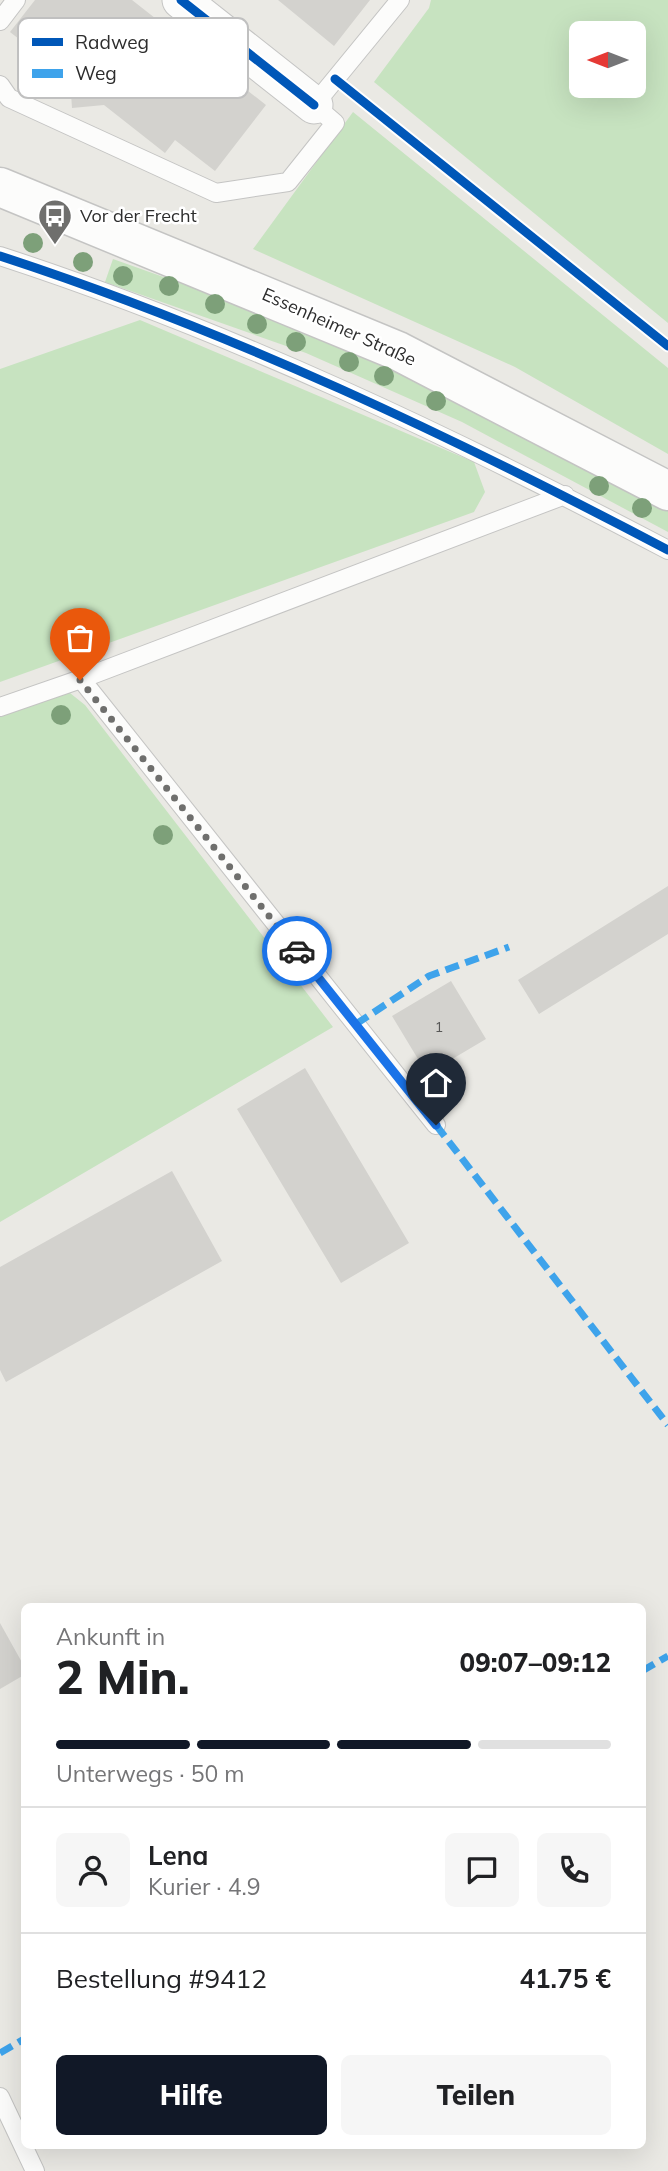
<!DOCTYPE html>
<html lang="de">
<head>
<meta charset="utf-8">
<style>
  :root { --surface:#fff; --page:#f6f6f6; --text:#202124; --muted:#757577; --line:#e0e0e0; --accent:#111827 }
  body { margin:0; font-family:Mulish,sans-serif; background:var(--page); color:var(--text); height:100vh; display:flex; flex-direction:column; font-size:26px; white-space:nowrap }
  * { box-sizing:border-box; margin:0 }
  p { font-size:23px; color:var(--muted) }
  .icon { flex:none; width:38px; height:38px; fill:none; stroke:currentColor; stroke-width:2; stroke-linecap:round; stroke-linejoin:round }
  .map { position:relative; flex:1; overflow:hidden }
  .sheet { position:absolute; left:21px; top:1603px; width:625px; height:546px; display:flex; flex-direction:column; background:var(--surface); border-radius:10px; box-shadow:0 7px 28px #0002 }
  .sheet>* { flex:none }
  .needle { width:46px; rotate:270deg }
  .controls { position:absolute; left:569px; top:21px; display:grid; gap:14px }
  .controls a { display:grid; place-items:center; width:77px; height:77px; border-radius:10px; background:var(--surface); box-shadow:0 7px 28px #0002; font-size:35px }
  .pin { position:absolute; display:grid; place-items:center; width:60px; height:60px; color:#fff; margin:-72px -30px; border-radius:50% 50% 50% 0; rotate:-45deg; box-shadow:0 0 7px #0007 }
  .pin .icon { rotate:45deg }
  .courier { position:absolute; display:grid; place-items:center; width:70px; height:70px; margin:-35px; border:5px solid #1a73e8; border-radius:50%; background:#fff; color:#222; box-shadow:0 2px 9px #0007 }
  .head em { font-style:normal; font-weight:800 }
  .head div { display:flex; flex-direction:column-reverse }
  .head { display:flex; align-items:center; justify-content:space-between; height:119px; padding:0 35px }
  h1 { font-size:46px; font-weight:800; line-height:52px }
  .bar { display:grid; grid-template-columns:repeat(4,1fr); gap:10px 7px; align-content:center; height:84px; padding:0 35px }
  .bar i { height:9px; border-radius:5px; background:var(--line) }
  .bar .current { background:var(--accent) }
  .bar p { grid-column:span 4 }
  .line { display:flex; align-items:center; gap:18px; padding:0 35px; border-top:2px solid var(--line) }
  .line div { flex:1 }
  .round { display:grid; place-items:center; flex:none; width:74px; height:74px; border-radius:10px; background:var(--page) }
  .cta { display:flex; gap:14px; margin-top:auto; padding:14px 35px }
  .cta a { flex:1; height:80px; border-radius:10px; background:var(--accent); color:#fff; font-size:28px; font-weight:800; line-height:80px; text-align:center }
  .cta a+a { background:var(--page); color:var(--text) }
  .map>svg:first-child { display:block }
  .green { fill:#c7e3c0; fill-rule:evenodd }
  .building { fill:#d3d2ce }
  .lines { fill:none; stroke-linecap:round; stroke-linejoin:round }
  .lane-casing { stroke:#c4c4c3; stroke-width:20 }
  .street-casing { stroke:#c4c4c3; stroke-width:39 }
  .secondary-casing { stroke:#c4c4c3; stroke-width:41 }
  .lane { stroke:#fcfcfb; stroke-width:18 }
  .street { stroke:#fcfcfb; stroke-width:37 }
  .secondary { stroke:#fcfcfb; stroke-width:38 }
  .quiet { stroke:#3ea3eb; stroke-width:7; stroke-dasharray:14 7; stroke-linecap:butt }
  .cycleway-casing { stroke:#fff; stroke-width:13 }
  .cycleway { stroke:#0057b8; stroke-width:9 }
  .tree { fill:#7da079 }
  .done { stroke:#6f6f6d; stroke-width:7; stroke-dasharray:0 12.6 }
  .route { stroke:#1a73e8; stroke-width:9 }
  .labels { text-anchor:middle; stroke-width:5; stroke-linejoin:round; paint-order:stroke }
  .number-label { font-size:14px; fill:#575756 }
  .poi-label { font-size:18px; fill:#2d2d2d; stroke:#fff; text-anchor:start }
  .street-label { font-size:18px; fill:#2d2d2d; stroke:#fff }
  .key { fill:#fff; stroke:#c0c0c0; stroke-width:2 }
  .key-label { font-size:19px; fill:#2d2d2d }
</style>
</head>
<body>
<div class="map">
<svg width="668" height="2171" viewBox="0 0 668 2171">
  <rect width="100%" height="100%" fill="#eae9e4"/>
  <path class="green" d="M431,0H668V323L374,82L429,8ZM634,33V86H581V33Z
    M353,112L668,368V454L515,367L253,249Z
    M113,259L312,330L668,505V532L462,422L306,353L105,282Z
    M140,320L474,462L485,492L474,512L0,682V369Z
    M55,688L70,693L85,705L333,1027L0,1222V708Z"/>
  <path class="building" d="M35,0H132L266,105L215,171L175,140L165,153L104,105L72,108L70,79L10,32Z
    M278,0H370L334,46Z
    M668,886V934L539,1014L518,980Z
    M451,981L486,1039L427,1074L392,1016Z
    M305,1068L409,1243L341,1283L237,1109Z
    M172,1171L222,1261L6,1382L0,1370V1267Z
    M0,1623L24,1666V1675L0,1689Z"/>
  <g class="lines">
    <g class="lane-casing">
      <path id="lane" d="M0,21L16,0
        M0,85L9,98L216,193L288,182L335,123L314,105L400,0
        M0,256C233,332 451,436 668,550
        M81,679L436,1125
        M0,707L81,679L565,495
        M0,2097L35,2171"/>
    </g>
    <g class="street-casing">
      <path id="street" d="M181,0L314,105"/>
    </g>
    <g class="secondary-casing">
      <path id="secondary" d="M0,187L398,351L668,491"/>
    </g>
    <use href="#lane" class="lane"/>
    <use href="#street" class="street"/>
    <use href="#secondary" class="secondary"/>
    <path class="quiet" d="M356,1024L429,976L509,947
      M436,1125L668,1425
      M642,1671L668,1656
      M0,2053L24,2039"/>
    <g class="cycleway-casing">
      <path id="cycleway" d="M181,0L314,105
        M335,79L668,346
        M0,256C233,332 451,436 668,550"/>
    </g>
    <use href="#cycleway" class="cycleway"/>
  </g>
  <g class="tree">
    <circle cx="33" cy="243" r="10"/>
    <circle cx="83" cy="262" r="10"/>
    <circle cx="123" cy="276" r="10"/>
    <circle cx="169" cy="286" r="10"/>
    <circle cx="215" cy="304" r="10"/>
    <circle cx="257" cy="324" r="10"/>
    <circle cx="296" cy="342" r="10"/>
    <circle cx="349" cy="362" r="10"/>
    <circle cx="384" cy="376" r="10"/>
    <circle cx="436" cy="401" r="10"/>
    <circle cx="599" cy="486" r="10"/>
    <circle cx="642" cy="508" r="10"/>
    <circle cx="61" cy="715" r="10"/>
    <circle cx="163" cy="835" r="10"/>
  </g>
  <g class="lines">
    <path class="done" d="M80,680L297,951"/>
    <path class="route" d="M297,951L436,1125"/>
  </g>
  <defs>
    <g id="bus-pin" transform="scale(1.75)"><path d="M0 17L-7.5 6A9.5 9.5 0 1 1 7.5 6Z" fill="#6f6f6d" stroke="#fff"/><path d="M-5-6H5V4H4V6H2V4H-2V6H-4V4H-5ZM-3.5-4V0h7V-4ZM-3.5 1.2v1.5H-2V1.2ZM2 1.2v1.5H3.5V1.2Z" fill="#fff"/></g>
  </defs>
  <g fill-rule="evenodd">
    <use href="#bus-pin" x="55" y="216"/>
  </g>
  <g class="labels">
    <g class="number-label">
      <text x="439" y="1032">1</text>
    </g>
    <g class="poi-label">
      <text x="80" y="222">Vor der Frecht</text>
    </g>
    <g class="street-label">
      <text transform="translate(339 327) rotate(24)" y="6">Essenheimer Straße</text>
    </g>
  </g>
  <rect x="18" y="18" width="230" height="80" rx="10" class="key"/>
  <rect x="32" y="38" width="31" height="8" fill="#0057b8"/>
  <rect x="32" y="69" width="31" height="9" fill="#3ea3eb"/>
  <g class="key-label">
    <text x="75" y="49">Radweg</text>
    <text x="75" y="80">Weg</text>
  </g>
</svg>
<div class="controls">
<a><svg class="needle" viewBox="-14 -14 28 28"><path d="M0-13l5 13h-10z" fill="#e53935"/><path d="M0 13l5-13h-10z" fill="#757577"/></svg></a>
</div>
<div class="pin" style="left:80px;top:680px;background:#ea580c"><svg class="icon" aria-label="bag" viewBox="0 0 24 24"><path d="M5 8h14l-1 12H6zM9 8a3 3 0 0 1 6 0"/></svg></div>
<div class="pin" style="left:436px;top:1125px;background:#1f2937"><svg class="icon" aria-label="home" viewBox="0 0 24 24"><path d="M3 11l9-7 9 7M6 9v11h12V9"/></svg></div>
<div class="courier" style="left:297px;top:951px"><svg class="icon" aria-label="car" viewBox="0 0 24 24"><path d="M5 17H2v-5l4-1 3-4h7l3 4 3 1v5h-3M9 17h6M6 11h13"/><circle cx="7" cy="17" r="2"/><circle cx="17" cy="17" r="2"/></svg></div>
<section class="sheet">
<div class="head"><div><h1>2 Min.</h1><p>Ankunft in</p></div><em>09:07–09:12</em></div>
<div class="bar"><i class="current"></i><i class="current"></i><i class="current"></i><i></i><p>Unterwegs · 50 m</p></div>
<div class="line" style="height:126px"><a class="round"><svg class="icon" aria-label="person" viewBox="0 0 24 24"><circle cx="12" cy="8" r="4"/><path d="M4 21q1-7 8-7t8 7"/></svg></a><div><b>Lena</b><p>Kurier · 4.9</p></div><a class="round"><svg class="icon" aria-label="chat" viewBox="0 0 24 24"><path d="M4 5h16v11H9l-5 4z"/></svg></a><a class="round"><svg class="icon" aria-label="phone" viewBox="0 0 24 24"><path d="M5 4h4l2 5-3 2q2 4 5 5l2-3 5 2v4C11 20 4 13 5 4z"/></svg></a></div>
<div class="line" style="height:91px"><div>Bestellung #9412</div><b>41.75 €</b></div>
<div class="cta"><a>Hilfe</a><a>Teilen</a></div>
</section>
</div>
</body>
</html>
